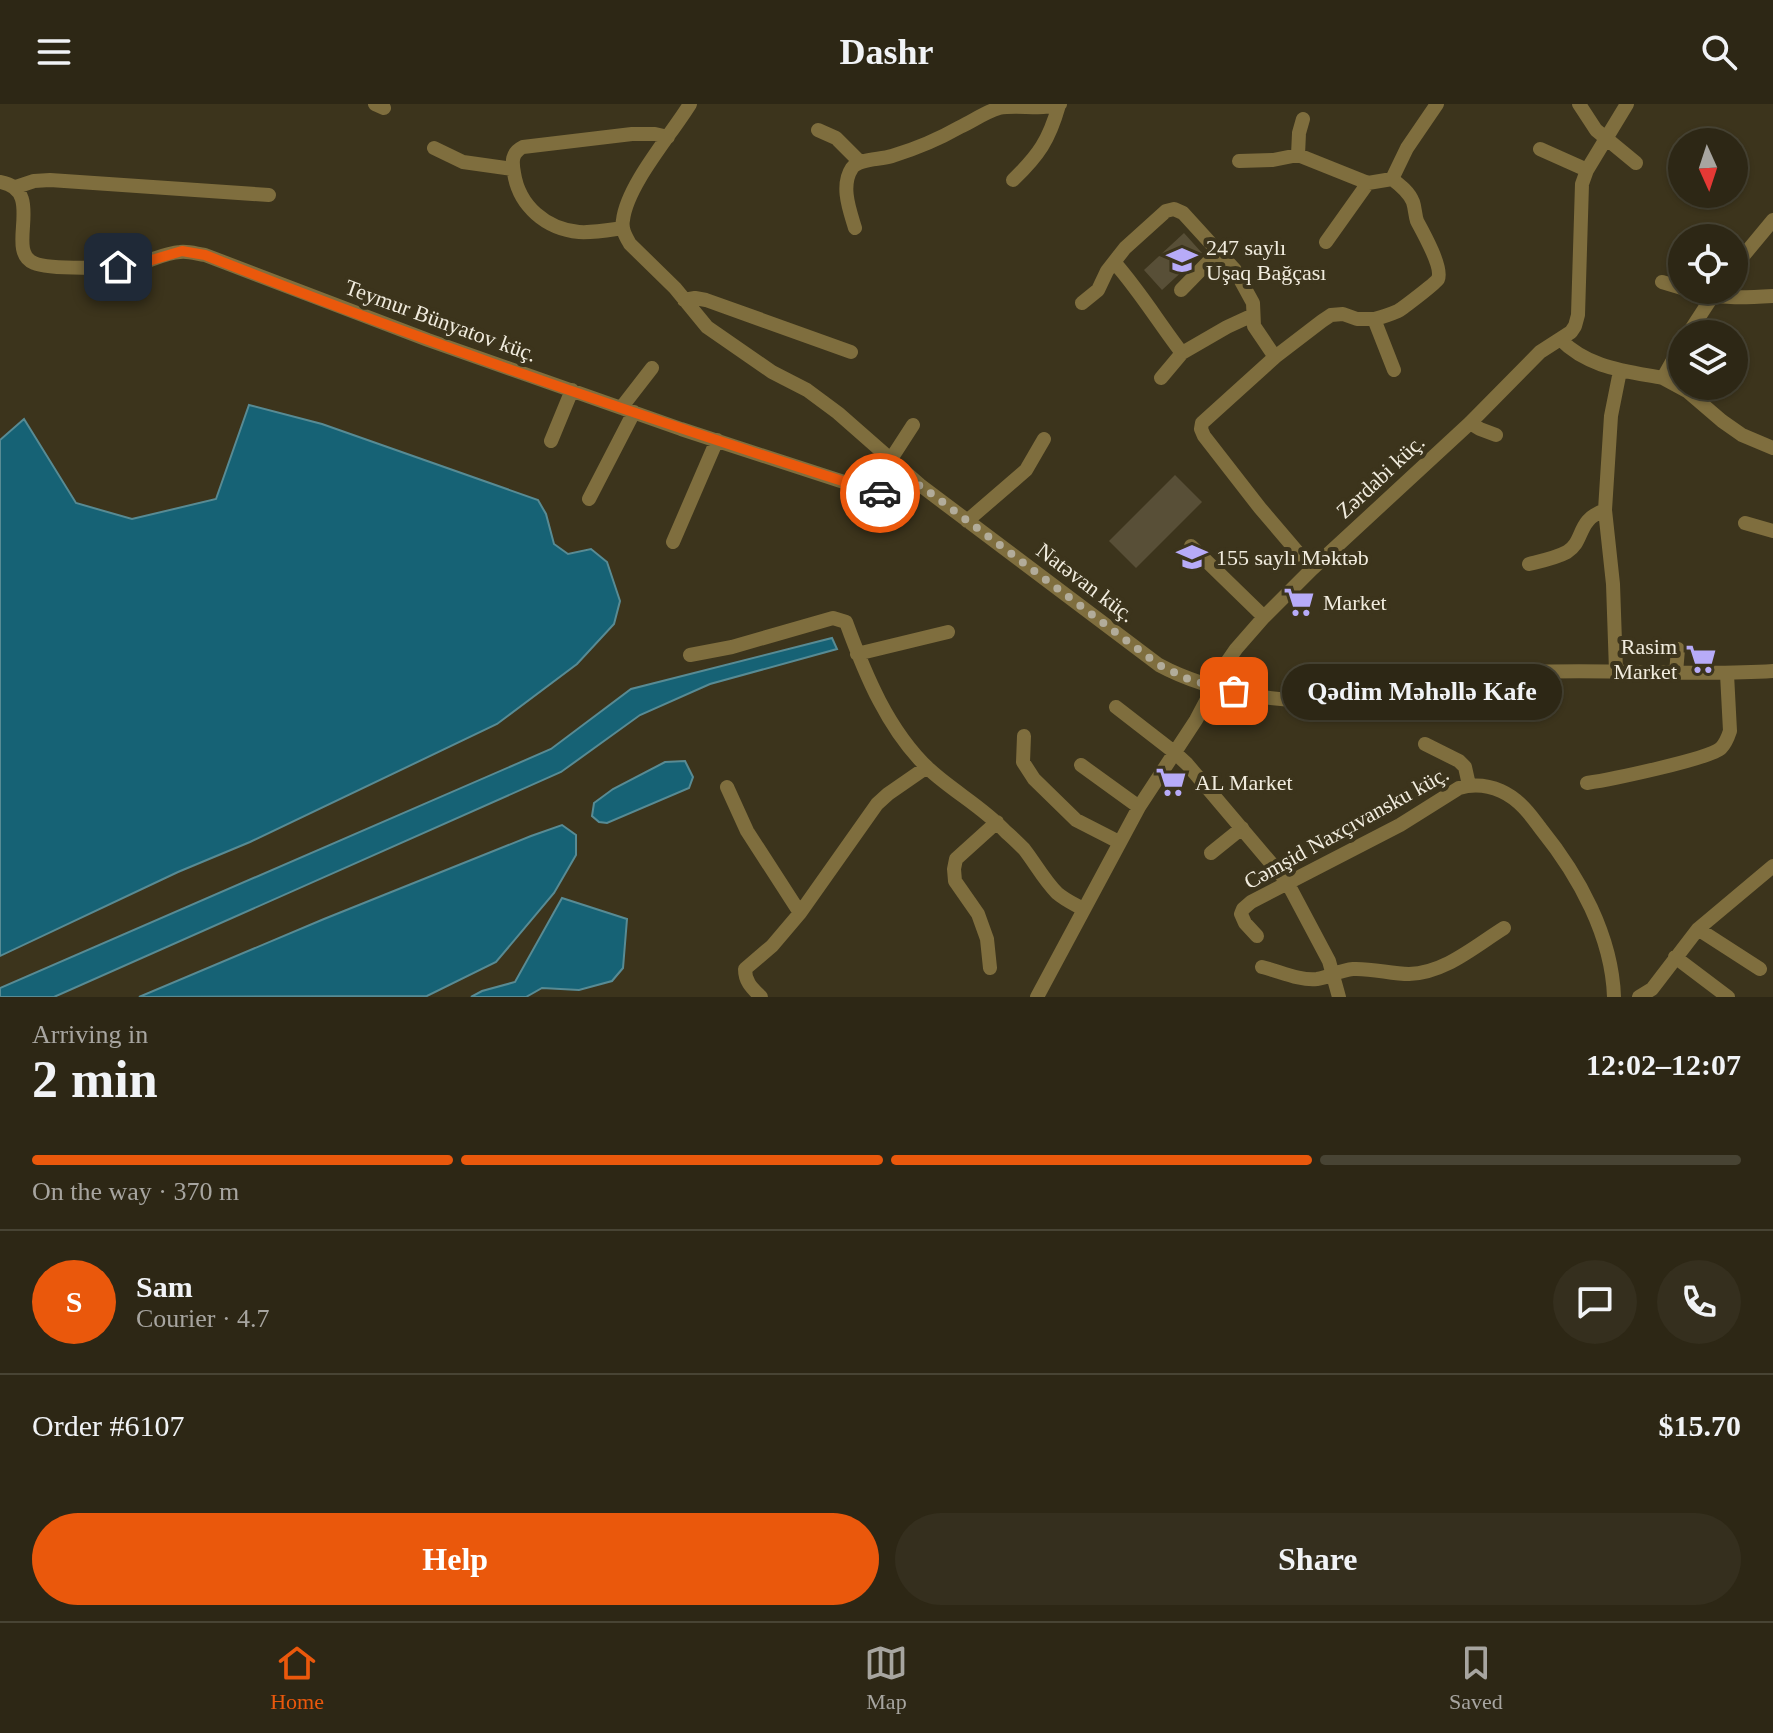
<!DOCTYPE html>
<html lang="en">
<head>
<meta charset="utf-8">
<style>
  :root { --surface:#2d2715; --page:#352f1e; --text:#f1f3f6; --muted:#a7a5a0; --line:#484434; --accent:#ea580c }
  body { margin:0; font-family:Georgia,serif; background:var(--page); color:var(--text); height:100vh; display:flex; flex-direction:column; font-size:30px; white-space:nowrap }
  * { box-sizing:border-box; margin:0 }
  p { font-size:26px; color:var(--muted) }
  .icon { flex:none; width:44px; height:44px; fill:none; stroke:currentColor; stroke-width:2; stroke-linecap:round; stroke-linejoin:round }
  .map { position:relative; height:893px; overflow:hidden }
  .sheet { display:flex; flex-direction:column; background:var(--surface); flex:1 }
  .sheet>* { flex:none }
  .needle { width:52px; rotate:177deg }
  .fabs { position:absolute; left:1668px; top:24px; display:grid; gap:16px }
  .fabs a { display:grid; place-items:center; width:80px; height:80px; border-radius:50%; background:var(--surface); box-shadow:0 2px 6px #0004,0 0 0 2px var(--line); font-size:40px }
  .pin { position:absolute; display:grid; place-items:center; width:68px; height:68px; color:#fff; margin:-34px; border-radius:16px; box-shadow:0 4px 12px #0006 }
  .courier { position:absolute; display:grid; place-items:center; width:80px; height:80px; margin:-40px; border:6px solid #ea580c; border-radius:50%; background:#fff; color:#222; box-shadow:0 2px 10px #0007 }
  .bubble { position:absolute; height:56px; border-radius:28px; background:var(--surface); box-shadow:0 2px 6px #0004,0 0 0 2px var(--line); font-size:26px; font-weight:800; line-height:56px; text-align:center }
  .head em { font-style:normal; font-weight:800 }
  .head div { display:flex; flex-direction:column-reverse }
  .head { display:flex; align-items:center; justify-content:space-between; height:136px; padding:0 32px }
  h1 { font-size:52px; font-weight:800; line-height:60px }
  .bar { display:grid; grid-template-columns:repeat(4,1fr); gap:12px 8px; align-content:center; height:96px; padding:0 32px }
  .bar i { height:10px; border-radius:6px; background:var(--line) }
  .bar .on { background:var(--accent) }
  .bar p { grid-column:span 4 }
  .line { display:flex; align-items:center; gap:20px; padding:0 32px; border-top:2px solid var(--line) }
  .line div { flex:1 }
  .round { display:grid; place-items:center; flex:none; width:84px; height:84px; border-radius:42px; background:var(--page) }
  .action { display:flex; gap:16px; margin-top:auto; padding:16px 32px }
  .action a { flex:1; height:92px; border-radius:48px; background:var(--accent); color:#fff; font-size:32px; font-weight:800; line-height:92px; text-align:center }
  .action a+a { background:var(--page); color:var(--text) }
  header { display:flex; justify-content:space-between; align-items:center; height:104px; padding:0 32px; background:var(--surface); font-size:36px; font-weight:800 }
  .menu { display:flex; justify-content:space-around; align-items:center; height:112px; border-top:2px solid var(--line); background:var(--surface); font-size:22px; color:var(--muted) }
  .menu a { display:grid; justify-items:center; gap:4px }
  .menu .on { color:var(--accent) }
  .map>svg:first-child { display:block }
  .water { fill:#166275; stroke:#588b94; stroke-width:2 }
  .building { fill:#584f37 }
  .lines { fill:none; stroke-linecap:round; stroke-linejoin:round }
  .minor { stroke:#7f6e3e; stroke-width:14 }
  .done { stroke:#b2ac9a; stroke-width:8; stroke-dasharray:0 14.4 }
  .route { stroke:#ea580c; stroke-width:10 }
  .labels { text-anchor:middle; stroke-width:8; stroke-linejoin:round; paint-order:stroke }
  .poi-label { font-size:22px; fill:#f1ecde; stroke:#3c341c; text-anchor:start }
  .street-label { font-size:22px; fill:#f1ecde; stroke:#3c341c }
</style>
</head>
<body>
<header><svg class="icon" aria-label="menu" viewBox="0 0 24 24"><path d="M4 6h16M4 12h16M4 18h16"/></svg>Dashr<svg class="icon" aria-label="search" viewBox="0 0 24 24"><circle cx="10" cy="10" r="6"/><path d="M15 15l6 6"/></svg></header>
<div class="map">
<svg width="1773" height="893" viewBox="0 0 1773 893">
  <rect width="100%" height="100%" fill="#3c341c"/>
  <path class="water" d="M249,301L322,320L538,396L546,410L554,440L568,450L591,445L607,458L620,497L614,520L577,560L497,620L250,738L178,768L0,852V336L24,315L76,399L132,415L216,395Z
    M832,534L837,545L710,580L640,611L561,668L54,893H0V884L551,645L631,585Z
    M685,657L693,673L689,684L607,719L599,718L592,712L594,699L613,685L665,658Z
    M562,721L576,731V751L554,789L496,858L427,892L139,893L324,815L531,732Z
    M562,794L627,815L623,864L612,877L579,886L542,884L526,893H471L482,887L515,878Z"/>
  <path class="building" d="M1184,129L1202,149L1162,186L1144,166Z
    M1175,371L1202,398L1136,464L1109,437Z"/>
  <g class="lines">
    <path class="minor" d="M375,0L384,4
      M690,0C671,31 627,81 623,116C621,125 626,133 630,140L675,184L707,223L772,268L807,286L838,309L920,381L1159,561C1211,589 1290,602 1349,595C1373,592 1397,585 1420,580C1450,574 1481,570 1511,569C1598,563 1686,573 1773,567
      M1579,0L1596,26L1636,59
      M818,26L836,34L860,58
      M434,44L463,58L513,65
      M1540,45L1587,66
      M1298,51L1299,29L1303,15
      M1239,57L1273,56L1298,51L1368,79L1392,75C1400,81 1409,88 1413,98C1415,104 1415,111 1417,117C1423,128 1443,164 1438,175C1436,179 1403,204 1398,207C1391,210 1383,213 1374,215L1394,266
      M1392,75L1407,44L1437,0
      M1013,76C1039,51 1049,36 1059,1
      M0,78C47,86 4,147 34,159C49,166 115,164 133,161C149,158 164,149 180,148C189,147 197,150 205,151L428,236L681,325L893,394L905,393L920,381
      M16,83L34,77L50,76L269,91
      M623,124C609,126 593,129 579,128C546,125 519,102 514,69C512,58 511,49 523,43L632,30H655L668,33
      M855,124C850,107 840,82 852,64C859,54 880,56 892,52C915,45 939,35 960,23C973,17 985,8 999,4C1019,0 1041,7 1060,0
      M1326,138L1368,79
      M1114,158C1139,186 1159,219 1182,249L1227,223L1253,211
      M1734,163L1773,116
      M1662,178L1682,184
      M1181,186L1219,147
      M1689,186C1720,195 1741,194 1773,192
      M684,196L695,194L706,196L851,248
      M1082,199L1098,186L1107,167L1125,144L1166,107L1174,105L1183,109L1235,166L1253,199L1254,222L1275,253
      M1688,230L1716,187
      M1560,235C1588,264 1626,267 1663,274
      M1682,240L1663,274L1687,287L1722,317L1742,331L1773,344
      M1161,274L1182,249
      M621,304L652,264
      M1470,319L1480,325L1496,331
      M551,337L572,286
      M891,355L913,321
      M589,395L634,308
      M967,417L1026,366L1044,335
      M1745,419L1773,427
      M673,438L717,336
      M1191,442L1264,513
      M1529,460C1541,457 1556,454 1567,448C1585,437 1576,416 1605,406
      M1312,465L1260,404L1204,332L1201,325L1202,319L1275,253L1322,217L1331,211L1343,210L1357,215H1374
      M857,550L948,528
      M690,551L732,543L833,514L846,518C865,570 888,627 930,666C954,688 984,704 1006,728C1012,733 1018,739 1024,745C1035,759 1044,776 1057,789C1065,796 1074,800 1083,805
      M1616,567L1613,480L1605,406L1611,312L1620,267
      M1676,569L1678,545
      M1116,603L1174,648L1187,660L1287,778L1329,857L1339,893
      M1024,632L1023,658L1034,675L1076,716L1119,738
      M1425,640L1459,657L1465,663L1469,681
      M1081,661L1139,703
      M1587,679C1608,676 1710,655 1721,644C1726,639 1728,633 1730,627L1727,570
      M727,683L747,727L800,809
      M1211,749L1242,724
      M1698,825L1760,865
      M1257,832L1245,819L1241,810L1243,805L1251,798L1400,721L1459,684C1473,680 1487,681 1501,687C1519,695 1530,710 1541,725C1579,772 1612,832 1614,893
      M1675,853L1728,893
      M1262,863C1279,867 1300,877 1317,875C1330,873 1340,866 1353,865C1372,864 1391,870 1409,870C1445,869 1475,842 1504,824
      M990,864L987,835L978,810L955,777L954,765L956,755L997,718
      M761,893C752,884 745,878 745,865L772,842L800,809L877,700L888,690L927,663
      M1037,893L1139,703L1196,616L1225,561L1236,545L1264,513L1312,465L1470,319L1540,248L1571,228L1575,222L1578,211L1582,80L1587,66L1627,0
      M1639,893L1652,885L1698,825L1773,762"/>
  </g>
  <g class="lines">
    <path class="done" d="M880,389C902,396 904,394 920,381L1159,561L1190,576L1234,587"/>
    <path class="route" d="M118,163L135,161L182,147L205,151C427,240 653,317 880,389"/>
  </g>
  <defs>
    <g id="school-bare" transform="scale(2.4)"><path d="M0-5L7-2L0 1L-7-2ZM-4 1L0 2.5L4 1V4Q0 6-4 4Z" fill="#b7abf8" stroke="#3c341c" stroke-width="2.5" paint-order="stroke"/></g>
    <g id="supermarket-bare" transform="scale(2.4)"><path d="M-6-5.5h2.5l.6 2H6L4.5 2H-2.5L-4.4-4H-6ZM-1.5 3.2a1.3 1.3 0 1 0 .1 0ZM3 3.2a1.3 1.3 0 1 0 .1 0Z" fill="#b7abf8" stroke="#3c341c" stroke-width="2.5" paint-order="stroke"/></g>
  </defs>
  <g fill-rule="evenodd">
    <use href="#school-bare" x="1182" y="156"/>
    <use href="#school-bare" x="1192" y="453"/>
    <use href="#supermarket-bare" x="1299" y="498"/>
    <use href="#supermarket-bare" x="1701" y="555"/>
    <use href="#supermarket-bare" x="1171" y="678"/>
  </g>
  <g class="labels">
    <g class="poi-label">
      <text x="1206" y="151">247 saylı<tspan x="1206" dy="25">Uşaq Bağçası</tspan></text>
      <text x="1216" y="461">155 saylı Məktəb</text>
      <text x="1323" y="506">Market</text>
      <text x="1677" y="550" text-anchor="end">Rasim<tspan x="1677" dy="25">Market</tspan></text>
      <text x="1195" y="686">AL Market</text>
    </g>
    <g class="street-label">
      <text transform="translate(441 216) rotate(20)" y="8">Teymur Bünyatov küç.</text>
      <text transform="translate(1380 372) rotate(-43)" y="8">Zərdabi küç.</text>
      <text transform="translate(1086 478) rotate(37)" y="8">Natəvan küç.</text>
      <text transform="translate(1346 723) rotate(-29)" y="8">Cəmşid Naxçıvansku küç.</text>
    </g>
  </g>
</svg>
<div class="fabs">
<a><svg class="needle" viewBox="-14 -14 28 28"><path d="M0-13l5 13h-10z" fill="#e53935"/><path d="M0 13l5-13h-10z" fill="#a7a5a0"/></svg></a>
<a><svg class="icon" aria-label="locate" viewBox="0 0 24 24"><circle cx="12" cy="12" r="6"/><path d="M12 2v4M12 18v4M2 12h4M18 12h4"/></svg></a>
<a><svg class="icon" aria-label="layers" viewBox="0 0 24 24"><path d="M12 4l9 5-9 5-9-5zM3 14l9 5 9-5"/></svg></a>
</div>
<div class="pin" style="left:1234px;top:587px;background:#ea580c"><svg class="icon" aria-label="bag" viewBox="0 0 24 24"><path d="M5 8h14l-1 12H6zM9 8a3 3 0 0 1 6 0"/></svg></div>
<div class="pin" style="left:118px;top:163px;background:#1f2937"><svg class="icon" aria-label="home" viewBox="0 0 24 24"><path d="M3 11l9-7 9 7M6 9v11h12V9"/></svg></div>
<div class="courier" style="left:880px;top:389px"><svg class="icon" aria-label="car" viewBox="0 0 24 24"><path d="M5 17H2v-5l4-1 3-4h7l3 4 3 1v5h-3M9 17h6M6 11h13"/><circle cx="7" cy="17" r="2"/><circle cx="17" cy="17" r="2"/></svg></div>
<div class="bubble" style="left:1282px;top:560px;width:280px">Qədim Məhəllə Kafe</div>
</div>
<section class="sheet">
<div class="head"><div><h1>2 min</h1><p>Arriving in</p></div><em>12:02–12:07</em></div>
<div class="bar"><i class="on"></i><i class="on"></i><i class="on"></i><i></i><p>On the way · 370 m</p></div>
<div class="line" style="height:144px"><b class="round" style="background:var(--accent);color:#fff">S</b><div><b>Sam</b><p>Courier · 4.7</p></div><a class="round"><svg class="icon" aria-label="chat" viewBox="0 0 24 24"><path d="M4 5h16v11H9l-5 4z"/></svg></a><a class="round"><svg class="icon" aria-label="phone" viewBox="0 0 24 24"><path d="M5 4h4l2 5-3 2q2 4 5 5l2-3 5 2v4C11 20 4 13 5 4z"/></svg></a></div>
<div class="line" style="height:104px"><div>Order #6107</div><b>$15.70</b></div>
<div class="action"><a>Help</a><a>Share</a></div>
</section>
<nav class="menu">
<a class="on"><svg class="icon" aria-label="home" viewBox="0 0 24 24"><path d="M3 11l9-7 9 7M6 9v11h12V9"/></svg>Home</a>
<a><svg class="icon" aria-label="map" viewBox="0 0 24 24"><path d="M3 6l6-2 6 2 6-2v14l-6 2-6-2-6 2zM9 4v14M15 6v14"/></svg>Map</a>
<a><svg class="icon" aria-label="saved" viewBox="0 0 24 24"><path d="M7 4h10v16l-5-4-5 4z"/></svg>Saved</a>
</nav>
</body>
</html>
